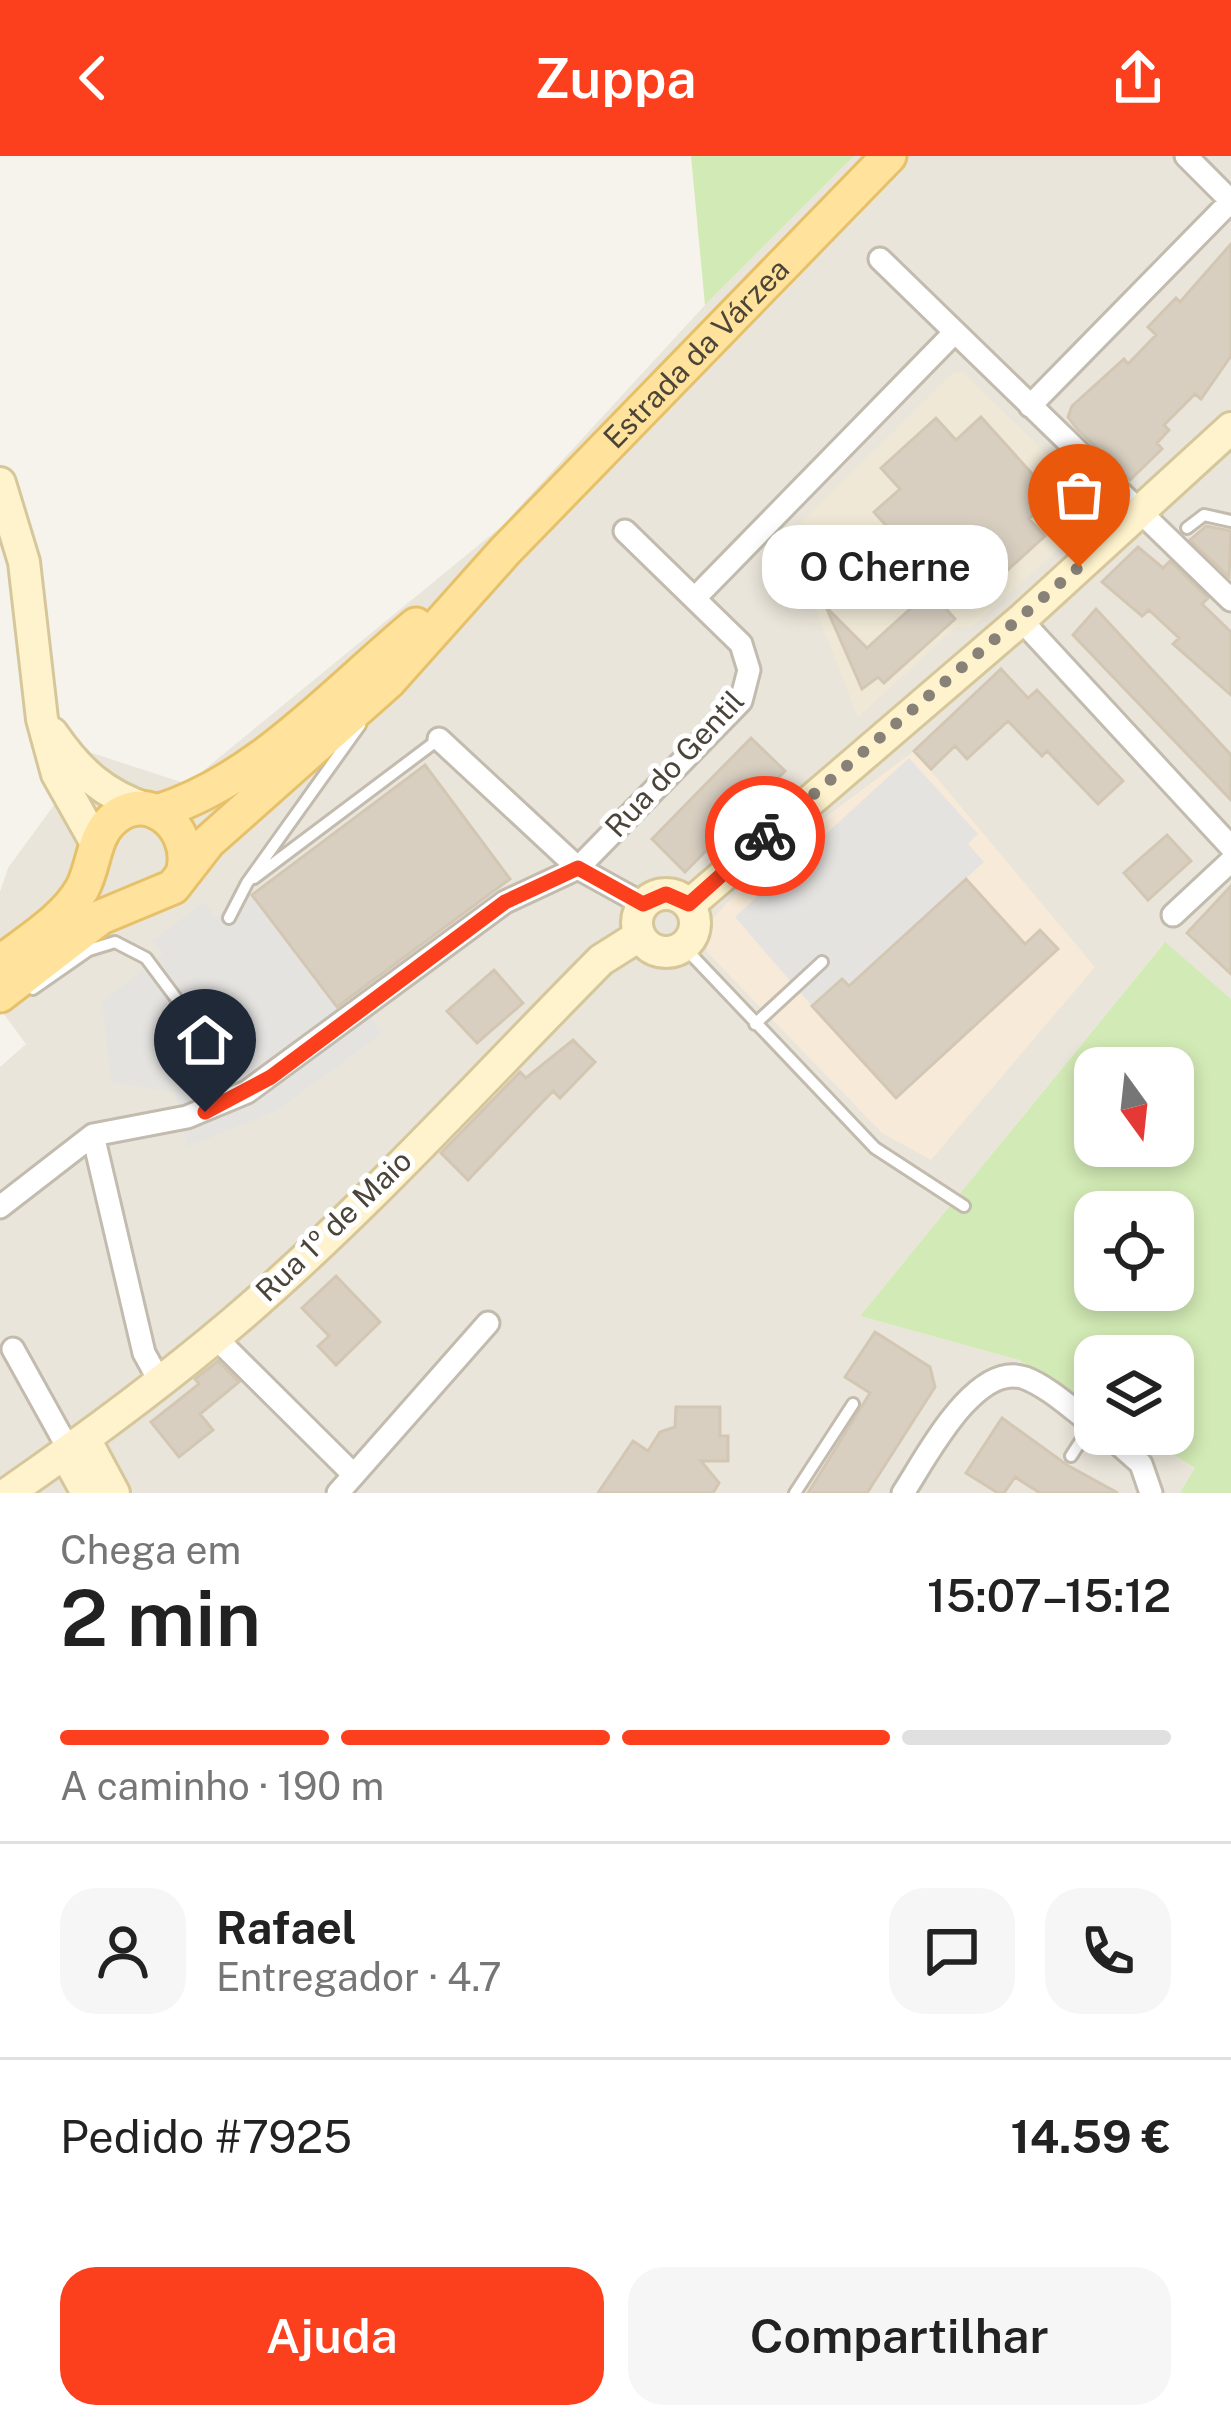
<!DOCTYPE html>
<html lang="pt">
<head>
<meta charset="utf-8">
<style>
  :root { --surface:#fff; --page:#f6f6f6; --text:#222; --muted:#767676; --line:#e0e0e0; --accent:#fc3f1d }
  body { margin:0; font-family:"Public Sans",sans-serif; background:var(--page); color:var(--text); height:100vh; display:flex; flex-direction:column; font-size:45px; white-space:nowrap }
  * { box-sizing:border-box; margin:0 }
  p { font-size:39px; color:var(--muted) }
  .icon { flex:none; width:66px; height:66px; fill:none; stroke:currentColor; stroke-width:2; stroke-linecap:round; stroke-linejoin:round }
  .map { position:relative; height:1337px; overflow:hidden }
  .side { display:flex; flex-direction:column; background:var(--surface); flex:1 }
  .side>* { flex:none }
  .needle { width:78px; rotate:165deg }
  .buttons { position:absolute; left:1074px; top:891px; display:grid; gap:24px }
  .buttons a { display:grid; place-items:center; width:120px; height:120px; border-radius:24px; background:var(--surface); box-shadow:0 6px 18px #0003; font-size:60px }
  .pin { position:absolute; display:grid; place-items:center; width:102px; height:102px; color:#fff; margin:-123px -51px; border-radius:50% 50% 50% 0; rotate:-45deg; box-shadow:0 0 12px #0007 }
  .pin .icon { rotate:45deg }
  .courier { position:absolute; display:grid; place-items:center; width:120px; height:120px; margin:-60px; border:9px solid #fc3f1d; border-radius:50%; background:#fff; color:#222; box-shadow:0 3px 15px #0007 }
  .bubble { position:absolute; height:84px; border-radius:36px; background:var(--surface); box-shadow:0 6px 18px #0003; font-size:39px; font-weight:600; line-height:84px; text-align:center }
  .head em { font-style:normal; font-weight:600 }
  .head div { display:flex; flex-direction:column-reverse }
  .head { display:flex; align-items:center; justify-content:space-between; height:204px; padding:0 60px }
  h1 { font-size:78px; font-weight:600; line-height:90px }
  .bar { display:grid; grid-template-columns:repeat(4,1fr); gap:18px 12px; align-content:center; height:144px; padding:0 60px }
  .bar i { height:15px; border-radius:9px; background:var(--line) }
  .bar .selected { background:var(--accent) }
  .bar p { grid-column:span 4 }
  .line { display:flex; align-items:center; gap:30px; padding:0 60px; border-top:3px solid var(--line) }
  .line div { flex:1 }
  .round { display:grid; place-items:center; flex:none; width:126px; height:126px; border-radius:36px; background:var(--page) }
  .button { display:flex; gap:24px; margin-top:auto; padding:24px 60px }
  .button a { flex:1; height:138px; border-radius:36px; background:var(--accent); color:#fff; font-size:48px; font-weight:600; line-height:138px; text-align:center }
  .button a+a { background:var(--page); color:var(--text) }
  header { display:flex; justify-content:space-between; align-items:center; height:156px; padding:0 60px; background:var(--accent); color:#fff; font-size:54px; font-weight:600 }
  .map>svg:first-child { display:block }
  .residential { fill:#eae5da }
  .commercial { fill:#f7ead8 }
  .education { fill:#efe8d6 }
  .green { fill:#d2eab5; fill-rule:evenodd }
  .parking { fill:#e5e3e0 }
  .building { fill:#d8cfc1; stroke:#d3c7b4; stroke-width:3 }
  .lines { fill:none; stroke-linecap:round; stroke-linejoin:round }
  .lane-casing { stroke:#c2bbae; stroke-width:16 }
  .street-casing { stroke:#c2bbae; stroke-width:27 }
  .secondary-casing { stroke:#d6c79b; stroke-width:36 }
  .primary-casing { stroke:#e6c16a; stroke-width:39 }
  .lane { stroke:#fff; stroke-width:10 }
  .street { stroke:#fff; stroke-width:21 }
  .secondary { stroke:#fff3cd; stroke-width:30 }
  .primary { stroke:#ffe39c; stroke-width:33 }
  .done { stroke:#878178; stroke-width:12; stroke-dasharray:0 21.6 }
  .route { stroke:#fc3f1d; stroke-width:15 }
  .labels { text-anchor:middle; stroke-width:10; stroke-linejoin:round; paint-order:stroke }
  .street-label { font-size:30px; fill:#4b4439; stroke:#fff }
</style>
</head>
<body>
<header><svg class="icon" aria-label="back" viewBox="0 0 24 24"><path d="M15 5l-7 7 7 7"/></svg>Zuppa<svg class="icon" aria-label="share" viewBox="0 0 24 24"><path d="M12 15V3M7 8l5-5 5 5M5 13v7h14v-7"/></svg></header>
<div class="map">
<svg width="1231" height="1337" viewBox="0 0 1231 1337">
  <rect width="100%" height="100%" fill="#f6f3ec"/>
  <path class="residential" d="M854,0H1231V843L1164,787L860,1160L1019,1204L1095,1251V1278H1139L1196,1313L1180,1337H0V911L26,888L0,853V736L8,712L92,597L187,628L502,370L705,149Z"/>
  <path class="commercial" d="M914,595L1095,811L931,1004L882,977L707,796V769L760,710Z"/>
  <path class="education" d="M962,216L1103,353L971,472L956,471L858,561L787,381L953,217Z"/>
  <path class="green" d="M691,0H854L705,149Z
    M1165,786L1231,843V1337H1180L1195,1312L1139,1278H1173V1200H1095V1251L1019,1204L860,1160ZM1095,912H1173V990H1095ZM1095,1056H1173V1134H1095Z"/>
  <path class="parking" d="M909,602L978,678L968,688L984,706L849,830L841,823L812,850L735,761Z
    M252,738L337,851L354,839L383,877L276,955L187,991L175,936L111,927L102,845L163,799L153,784L204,746L215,760Z"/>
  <path class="building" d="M1231,88V200L1201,243L1195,238L1164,269L1169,274L1157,287L1162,293L1130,324L1077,273L1068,261L1072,250L1124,203L1128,208L1156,179L1148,171L1176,142L1180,146Z
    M981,261L1053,341L1029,363L1045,380L990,430L974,412L947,437L874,356L900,333L881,312L936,262L956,284Z
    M1206,370L1231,375L1229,421L1190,384Z
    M1138,391L1163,412L1170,405L1208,442L1202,448L1231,476V539L1173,488L1179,482L1149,454L1142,460L1102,426Z
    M930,435L955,463L884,527L878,521L862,533L826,451L867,492Z
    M1096,453L1231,599V644L1073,479Z
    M1001,513L1028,542L1037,534L1123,625L1098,648L1047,595L1042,600L1008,565L967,603L955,590L931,613L914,595Z
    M751,582L785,615L685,716L652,683Z
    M425,609L510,723L337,851L252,739Z
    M1167,679L1191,705L1148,744L1124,717Z
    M966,723L1025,788L1040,774L1058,793L896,942L812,850L842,823L849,830Z
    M1231,730V818L1187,777Z
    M494,814L523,847L477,887L447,855Z
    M573,884L595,906L560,942L553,935L468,1024L441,997L520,916L526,922Z
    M336,1120L380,1166L336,1209L318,1190L329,1180L302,1152Z
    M875,1176L930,1211L935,1231L867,1337H808L870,1237L845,1221Z
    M218,1205L239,1226L200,1258L213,1274L179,1301L151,1266L199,1228L195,1223Z
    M676,1251H720V1280H728V1305H701L719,1327L713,1337H598L633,1285L648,1295L660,1276L675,1271Z
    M1002,1262L1067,1309L1118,1337H1040L1015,1321L1004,1337H998L966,1317Z"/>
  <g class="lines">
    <g class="lane-casing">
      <path id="lane" d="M1187,372L1204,359L1231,365
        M254,722L439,583
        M229,762L247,727L360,569
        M684,791L875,992L964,1050
        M33,833L89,794L115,786L146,802L190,861
        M755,868L822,806
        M1071,1300L1092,1268
        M795,1337L853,1248"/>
    </g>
    <g class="street-casing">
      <path id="street" d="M1186,0L1231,45
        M880,103L1231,444
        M1030,250L1231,45
        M695,442L955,176
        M1021,464L1231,691
        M439,583L578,712L643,748
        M1173,759L1231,705
        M93,979L144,1197L160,1226
        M0,1051L93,979L187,961L247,936L505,746L578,712L741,545L749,514L741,488L625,375
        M215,1181L354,1319
        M13,1193L69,1294
        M1107,1278L1141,1308L1151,1337
        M338,1337L488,1167
        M903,1337C925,1304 975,1204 1025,1222C1049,1231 1074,1255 1095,1270"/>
    </g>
    <g class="secondary-casing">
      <path id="secondary" d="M0,327L24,406L42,563L57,618L97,689
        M52,577C78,615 104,639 148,653
        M637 767a29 29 0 1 1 58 0a29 29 0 1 1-58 0Z
        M689,749L1021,464L1231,272
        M85,1283L114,1337
        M65,1297L87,1337
        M8,1337C86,1283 162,1227 235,1165C365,1054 481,925 601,804L639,780"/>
    </g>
    <g class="primary-casing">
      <g id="primary">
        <path d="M157,656C258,625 336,535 416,469"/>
        <path d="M0,807C28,785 64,764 82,733C94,711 93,683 110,666C146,630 193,671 184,713"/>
        <path id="s1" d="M0,839L101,761L173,731L208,686L388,526L505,395L889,0"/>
      </g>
    </g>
    <use href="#lane" class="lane"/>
    <use href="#street" class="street"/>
    <use href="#secondary" class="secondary"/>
    <use href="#primary" class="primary"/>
  </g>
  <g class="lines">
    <path class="done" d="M765,680L1079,411"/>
    <path class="route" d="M205,956L271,921L505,746L578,712L643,748L666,738L689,748L765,680"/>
  </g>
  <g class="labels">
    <g class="street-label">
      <text dy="10" stroke="none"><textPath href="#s1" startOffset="954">Estrada da Várzea</textPath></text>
      <text transform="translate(675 608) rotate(-47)" y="10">Rua do Gentil</text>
      <text transform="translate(334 1070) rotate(-44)" y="10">Rua 1º de Maio</text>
    </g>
  </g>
</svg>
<div class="buttons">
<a><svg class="needle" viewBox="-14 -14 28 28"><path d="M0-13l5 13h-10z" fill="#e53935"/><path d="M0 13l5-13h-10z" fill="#767676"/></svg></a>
<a><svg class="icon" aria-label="locate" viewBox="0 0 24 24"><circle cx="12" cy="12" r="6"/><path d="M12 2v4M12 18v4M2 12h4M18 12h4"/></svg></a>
<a><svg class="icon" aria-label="layers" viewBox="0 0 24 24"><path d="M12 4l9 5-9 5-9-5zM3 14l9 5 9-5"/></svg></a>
</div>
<div class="pin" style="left:1079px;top:411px;background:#ea580c"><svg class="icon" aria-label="bag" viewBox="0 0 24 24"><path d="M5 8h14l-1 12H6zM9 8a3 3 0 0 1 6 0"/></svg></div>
<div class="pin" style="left:205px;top:956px;background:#1f2937"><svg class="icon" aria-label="home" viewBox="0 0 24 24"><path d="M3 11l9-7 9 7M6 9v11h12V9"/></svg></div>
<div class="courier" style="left:765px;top:680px"><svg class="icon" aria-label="bike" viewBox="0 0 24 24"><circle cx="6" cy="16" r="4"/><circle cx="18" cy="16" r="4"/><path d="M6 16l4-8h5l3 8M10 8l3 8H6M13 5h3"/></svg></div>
<div class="bubble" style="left:762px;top:369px;width:246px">O Cherne</div>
</div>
<section class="side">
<div class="head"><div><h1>2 min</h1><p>Chega em</p></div><em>15:07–15:12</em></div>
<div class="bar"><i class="selected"></i><i class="selected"></i><i class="selected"></i><i></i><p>A caminho · 190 m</p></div>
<div class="line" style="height:216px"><a class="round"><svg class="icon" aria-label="person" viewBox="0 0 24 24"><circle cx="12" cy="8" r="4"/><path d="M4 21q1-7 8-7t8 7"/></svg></a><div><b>Rafael</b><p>Entregador · 4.7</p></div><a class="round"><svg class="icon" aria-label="chat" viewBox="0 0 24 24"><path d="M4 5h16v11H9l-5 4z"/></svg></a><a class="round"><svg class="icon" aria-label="phone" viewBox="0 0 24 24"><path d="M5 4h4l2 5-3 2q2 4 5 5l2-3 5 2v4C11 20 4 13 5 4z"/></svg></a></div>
<div class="line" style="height:156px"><div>Pedido #7925</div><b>14.59 €</b></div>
<div class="button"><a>Ajuda</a><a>Compartilhar</a></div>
</section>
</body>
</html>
